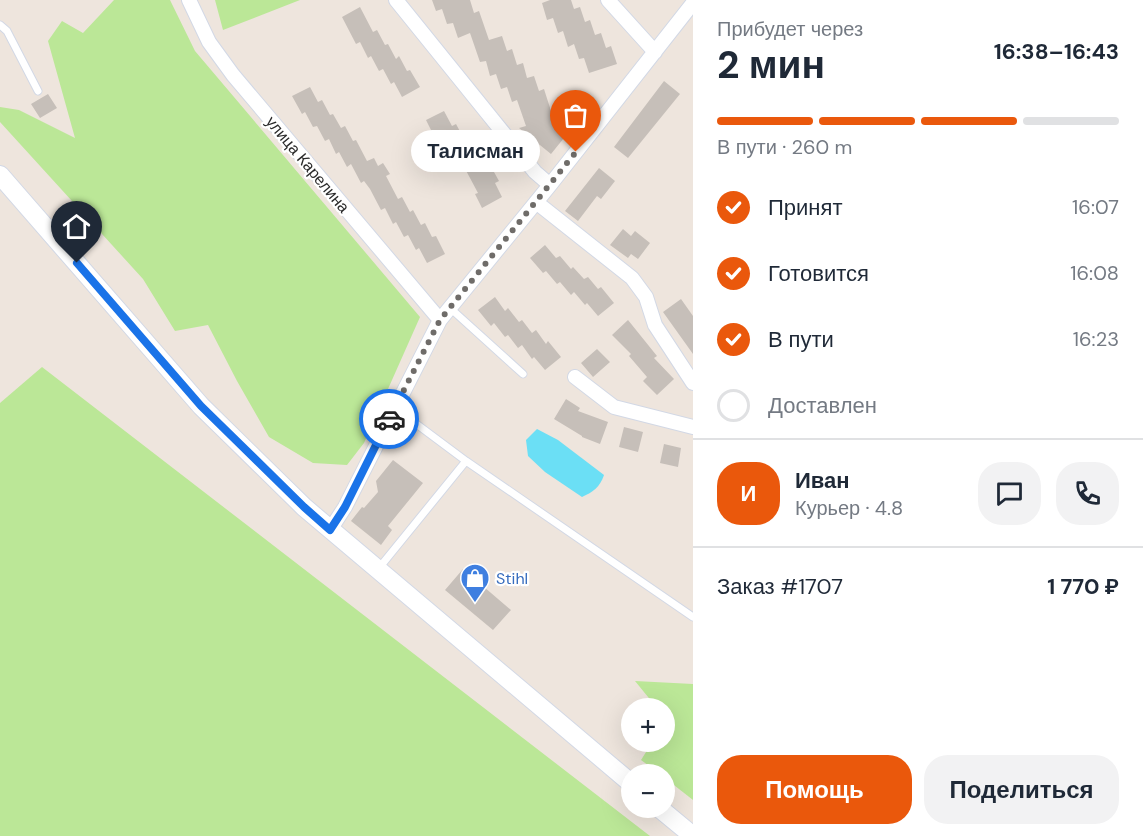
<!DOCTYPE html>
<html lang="ru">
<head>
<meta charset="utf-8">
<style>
  :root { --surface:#fff; --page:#f2f2f3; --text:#1f2937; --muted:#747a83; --line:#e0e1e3; --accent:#ea580c }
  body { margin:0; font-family:"DM Sans",sans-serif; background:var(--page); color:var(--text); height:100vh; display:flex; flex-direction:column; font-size:22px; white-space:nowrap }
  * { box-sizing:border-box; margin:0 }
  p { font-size:20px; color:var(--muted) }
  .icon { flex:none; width:33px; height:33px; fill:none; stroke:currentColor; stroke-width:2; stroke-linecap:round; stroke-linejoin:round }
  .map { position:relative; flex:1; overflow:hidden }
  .drawer { display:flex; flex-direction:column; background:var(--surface); width:450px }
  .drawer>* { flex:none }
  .fabs { position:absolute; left:621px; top:698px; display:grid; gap:12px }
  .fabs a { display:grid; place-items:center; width:54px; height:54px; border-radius:50%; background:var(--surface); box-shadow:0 6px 24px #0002; font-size:30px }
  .pin { position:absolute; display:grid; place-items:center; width:51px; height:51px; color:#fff; margin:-62px -26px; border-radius:50% 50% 50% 0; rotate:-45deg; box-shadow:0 0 6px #0007 }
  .pin .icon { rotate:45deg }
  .courier { position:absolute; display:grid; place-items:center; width:60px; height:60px; margin:-30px; border:4px solid #1a73e8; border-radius:50%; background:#fff; color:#222; box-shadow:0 2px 8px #0007 }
  .bubble { position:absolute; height:42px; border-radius:21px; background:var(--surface); box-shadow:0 6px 24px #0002; font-size:20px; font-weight:700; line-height:42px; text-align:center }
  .overview em { font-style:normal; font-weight:700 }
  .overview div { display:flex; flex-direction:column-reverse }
  .overview { display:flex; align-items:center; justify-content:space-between; height:102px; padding:0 24px }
  h1 { font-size:39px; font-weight:700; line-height:45px }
  .bar { display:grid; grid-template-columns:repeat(4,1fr); gap:9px 6px; align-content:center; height:72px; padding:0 24px }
  .bar i { height:8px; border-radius:4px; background:var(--line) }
  .bar .active { background:var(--accent) }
  .bar p { grid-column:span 4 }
  .line { display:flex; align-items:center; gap:15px; padding:0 24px; border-top:2px solid var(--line) }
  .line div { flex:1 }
  .round { display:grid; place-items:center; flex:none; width:63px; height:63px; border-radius:24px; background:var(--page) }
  ol { padding:0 24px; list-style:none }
  li { display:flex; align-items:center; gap:18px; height:66px }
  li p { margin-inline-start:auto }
  li .icon { padding:6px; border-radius:50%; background:var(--accent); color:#fff; stroke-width:4 }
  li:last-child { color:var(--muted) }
  li i { width:33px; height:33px; border:3px solid var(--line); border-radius:50% }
  .action { display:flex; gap:12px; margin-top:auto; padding:12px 24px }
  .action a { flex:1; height:69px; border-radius:24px; background:var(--accent); color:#fff; font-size:24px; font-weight:700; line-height:69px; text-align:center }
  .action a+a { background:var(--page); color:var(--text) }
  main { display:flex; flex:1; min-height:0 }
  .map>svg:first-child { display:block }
  .green { fill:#bbe797 }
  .water { fill:#6bdff5 }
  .building { fill:#c6bfb9 }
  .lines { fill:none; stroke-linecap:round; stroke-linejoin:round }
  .lane-casing { stroke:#d2d8e5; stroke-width:9 }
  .street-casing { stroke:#d2d8e5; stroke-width:16 }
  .secondary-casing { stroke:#d2d8e5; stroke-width:20 }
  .lane { stroke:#fff; stroke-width:7 }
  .street { stroke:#fff; stroke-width:14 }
  .secondary { stroke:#fff; stroke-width:18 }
  .done { stroke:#6f6c69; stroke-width:6; stroke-dasharray:0 10.8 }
  .route { stroke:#1a73e8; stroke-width:8 }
  .labels { text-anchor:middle; stroke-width:4.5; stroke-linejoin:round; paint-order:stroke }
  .street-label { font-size:16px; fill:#2b2b2b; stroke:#fff }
  .shop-label { font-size:16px; fill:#366cbe; stroke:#fff; text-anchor:start }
</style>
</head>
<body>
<main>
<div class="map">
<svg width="693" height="836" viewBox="0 0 693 836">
  <rect width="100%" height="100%" fill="#eee5dd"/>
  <path class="green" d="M114,0H170L195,51L420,317L364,443L347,465L313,463L269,437L237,381L208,325L175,331L143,279L0,122V107L19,110L75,138L48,41L62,21L83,33Z
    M215,0H300L223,30Z
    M42,367L650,836H0V403Z
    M635,681L693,684V800L665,778L664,774H660L641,760L653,741H664L665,725L667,721L665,718L664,708H657Z"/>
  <path class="water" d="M537,429L558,440L604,475C600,487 593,492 582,497L545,472L528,456L526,440Z"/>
  <path class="building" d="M432,0H470L474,13L479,11L489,40L502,36L507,51L512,49L517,65L523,63L527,78L534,76L539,91L544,89L551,111L572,128L551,154L519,128L526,126L517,100L512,102L507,87L501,89L496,74L490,76L486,61L480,62L470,33L458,38L453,23L447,24L442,9L436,11Z
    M550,0H571L574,9L580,7L585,22L590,20L595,35L601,33L606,48L611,46L617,64L589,73L584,58L579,59L574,44L568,47L563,31L558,33L553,18L547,20L542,3Z
    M360,7L373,32L377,30L385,45L388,44L396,59L399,56L407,71L410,70L420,87L402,97L394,82L391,84L383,69L379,71L371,56L368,58L360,42L356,44L342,17Z
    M664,81L680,94L628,158L614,147Z
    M310,87L318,102L322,100L330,115L333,114L341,128L345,126L353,141L356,140L367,161L374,158L378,166L383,163L390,174L386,176L398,199L402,197L410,212L413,210L421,225L425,223L432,237L436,236L445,254L427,263L419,248L416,250L408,235L404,237L396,222L393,224L385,208L381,210L370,189L364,181L361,183L351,164L347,167L339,152L336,154L329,139L325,141L317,126L313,127L305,112L302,114L292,96Z
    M48,94L57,108L40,118L31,104Z
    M444,111L452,126L456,124L464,139L467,138L475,152L479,150L486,165L489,163L499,181L495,183L502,197L482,208L475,194L478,193L462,163L458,165L450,150L447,151L439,136L435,138L426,120Z
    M599,168L615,181L601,199L597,196L578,221L565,211Z
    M623,229L631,236L635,231L650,243L638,259L631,254L628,258L610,245Z
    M545,245L556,258L560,256L571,269L573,267L584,279L588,277L598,289L601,287L614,303L598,316L587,303L585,305L574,292L571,295L560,282L557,284L546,271L543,273L530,258Z
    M495,297L505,311L508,308L519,322L522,320L532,333L536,330L546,344L548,341L561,357L545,370L534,357L532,359L522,345L518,348L508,335L505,337L494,323L491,326L478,310Z
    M681,299L693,316V354L663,312Z
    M628,320L657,356L654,358L674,379L657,395L643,381L647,377L629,356L631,354L612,335Z
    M597,349L610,362L593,377L581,363Z
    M566,399L580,408L578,411L608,422L600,444L582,437V436L554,419Z
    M624,427L643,432L638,452L619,447Z
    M664,444L681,448L678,467L660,463Z
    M393,460L423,483L388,526L392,530L381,545L351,521L362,507L364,508L378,492L376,481Z
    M463,569L511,610L493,630L445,590Z"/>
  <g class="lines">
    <g class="lane-casing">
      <path id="lane" d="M0,25L7,31L38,91
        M450,308L523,374
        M395,408L466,461L693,617
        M379,568L466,461"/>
    </g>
    <g class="street-casing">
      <path id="street" d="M189,0L209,42L233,75L440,320
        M396,0L535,172L550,185
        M608,0L655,52
        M536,202L632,278L646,297L655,325L693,383
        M575,377L614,407L693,427
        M330,530L345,507L440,320L550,185L693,3"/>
    </g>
    <g class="secondary-casing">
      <path id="secondary" d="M0,175L201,406L304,507L632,784
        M658,807L693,836"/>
    </g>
    <use href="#lane" class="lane"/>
    <use href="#street" class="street"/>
    <use href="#secondary" class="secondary"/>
  </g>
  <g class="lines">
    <path class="done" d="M389,419L440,320L576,152"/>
    <path class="route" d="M77,263L201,406L304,507L330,530L345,507L389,419"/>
  </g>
  <defs>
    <g id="shop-pin" transform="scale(1.5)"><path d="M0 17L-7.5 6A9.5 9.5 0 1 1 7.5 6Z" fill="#3f7fe0" stroke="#fff"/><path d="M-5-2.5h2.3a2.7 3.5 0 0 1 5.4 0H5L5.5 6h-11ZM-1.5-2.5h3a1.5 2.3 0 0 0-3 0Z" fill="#fff"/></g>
  </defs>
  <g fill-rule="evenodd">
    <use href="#shop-pin" x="475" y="578"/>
  </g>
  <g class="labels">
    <g class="street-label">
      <text transform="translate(308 164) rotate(50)" y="6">улица Карелина</text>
    </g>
    <g class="shop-label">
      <text x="496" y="584">Stihl</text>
    </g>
  </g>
</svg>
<div class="fabs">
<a>+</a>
<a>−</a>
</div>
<div class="pin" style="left:576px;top:152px;background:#ea580c"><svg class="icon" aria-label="bag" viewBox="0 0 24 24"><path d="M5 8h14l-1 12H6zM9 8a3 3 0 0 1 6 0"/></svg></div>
<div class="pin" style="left:77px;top:263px;background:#1f2937"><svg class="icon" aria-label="home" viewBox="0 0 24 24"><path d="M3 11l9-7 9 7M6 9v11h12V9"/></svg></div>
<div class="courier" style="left:389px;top:419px"><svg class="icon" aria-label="car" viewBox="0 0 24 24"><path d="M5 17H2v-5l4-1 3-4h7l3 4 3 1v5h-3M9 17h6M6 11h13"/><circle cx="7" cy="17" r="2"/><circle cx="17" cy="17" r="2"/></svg></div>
<div class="bubble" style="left:411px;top:130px;width:129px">Талисман</div>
</div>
<section class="drawer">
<div class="overview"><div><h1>2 мин</h1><p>Прибудет через</p></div><em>16:38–16:43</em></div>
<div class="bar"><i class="active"></i><i class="active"></i><i class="active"></i><i></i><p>В пути · 260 m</p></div>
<ol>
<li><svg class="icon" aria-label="check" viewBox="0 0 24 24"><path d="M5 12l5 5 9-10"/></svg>Принят<p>16:07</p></li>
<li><svg class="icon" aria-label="check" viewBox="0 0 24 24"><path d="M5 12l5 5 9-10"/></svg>Готовится<p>16:08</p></li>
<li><svg class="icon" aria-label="check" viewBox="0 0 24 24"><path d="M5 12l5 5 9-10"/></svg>В пути<p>16:23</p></li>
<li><i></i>Доставлен</li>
</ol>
<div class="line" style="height:108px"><b class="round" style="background:var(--accent);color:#fff">И</b><div><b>Иван</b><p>Курьер · 4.8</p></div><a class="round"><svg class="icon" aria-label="chat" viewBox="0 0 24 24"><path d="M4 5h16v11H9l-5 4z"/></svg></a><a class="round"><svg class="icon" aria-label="phone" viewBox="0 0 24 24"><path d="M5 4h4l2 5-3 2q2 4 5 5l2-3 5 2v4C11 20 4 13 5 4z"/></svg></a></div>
<div class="line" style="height:78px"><div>Заказ #1707</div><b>1 770 ₽</b></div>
<div class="action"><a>Помощь</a><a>Поделиться</a></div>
</section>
</main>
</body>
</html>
